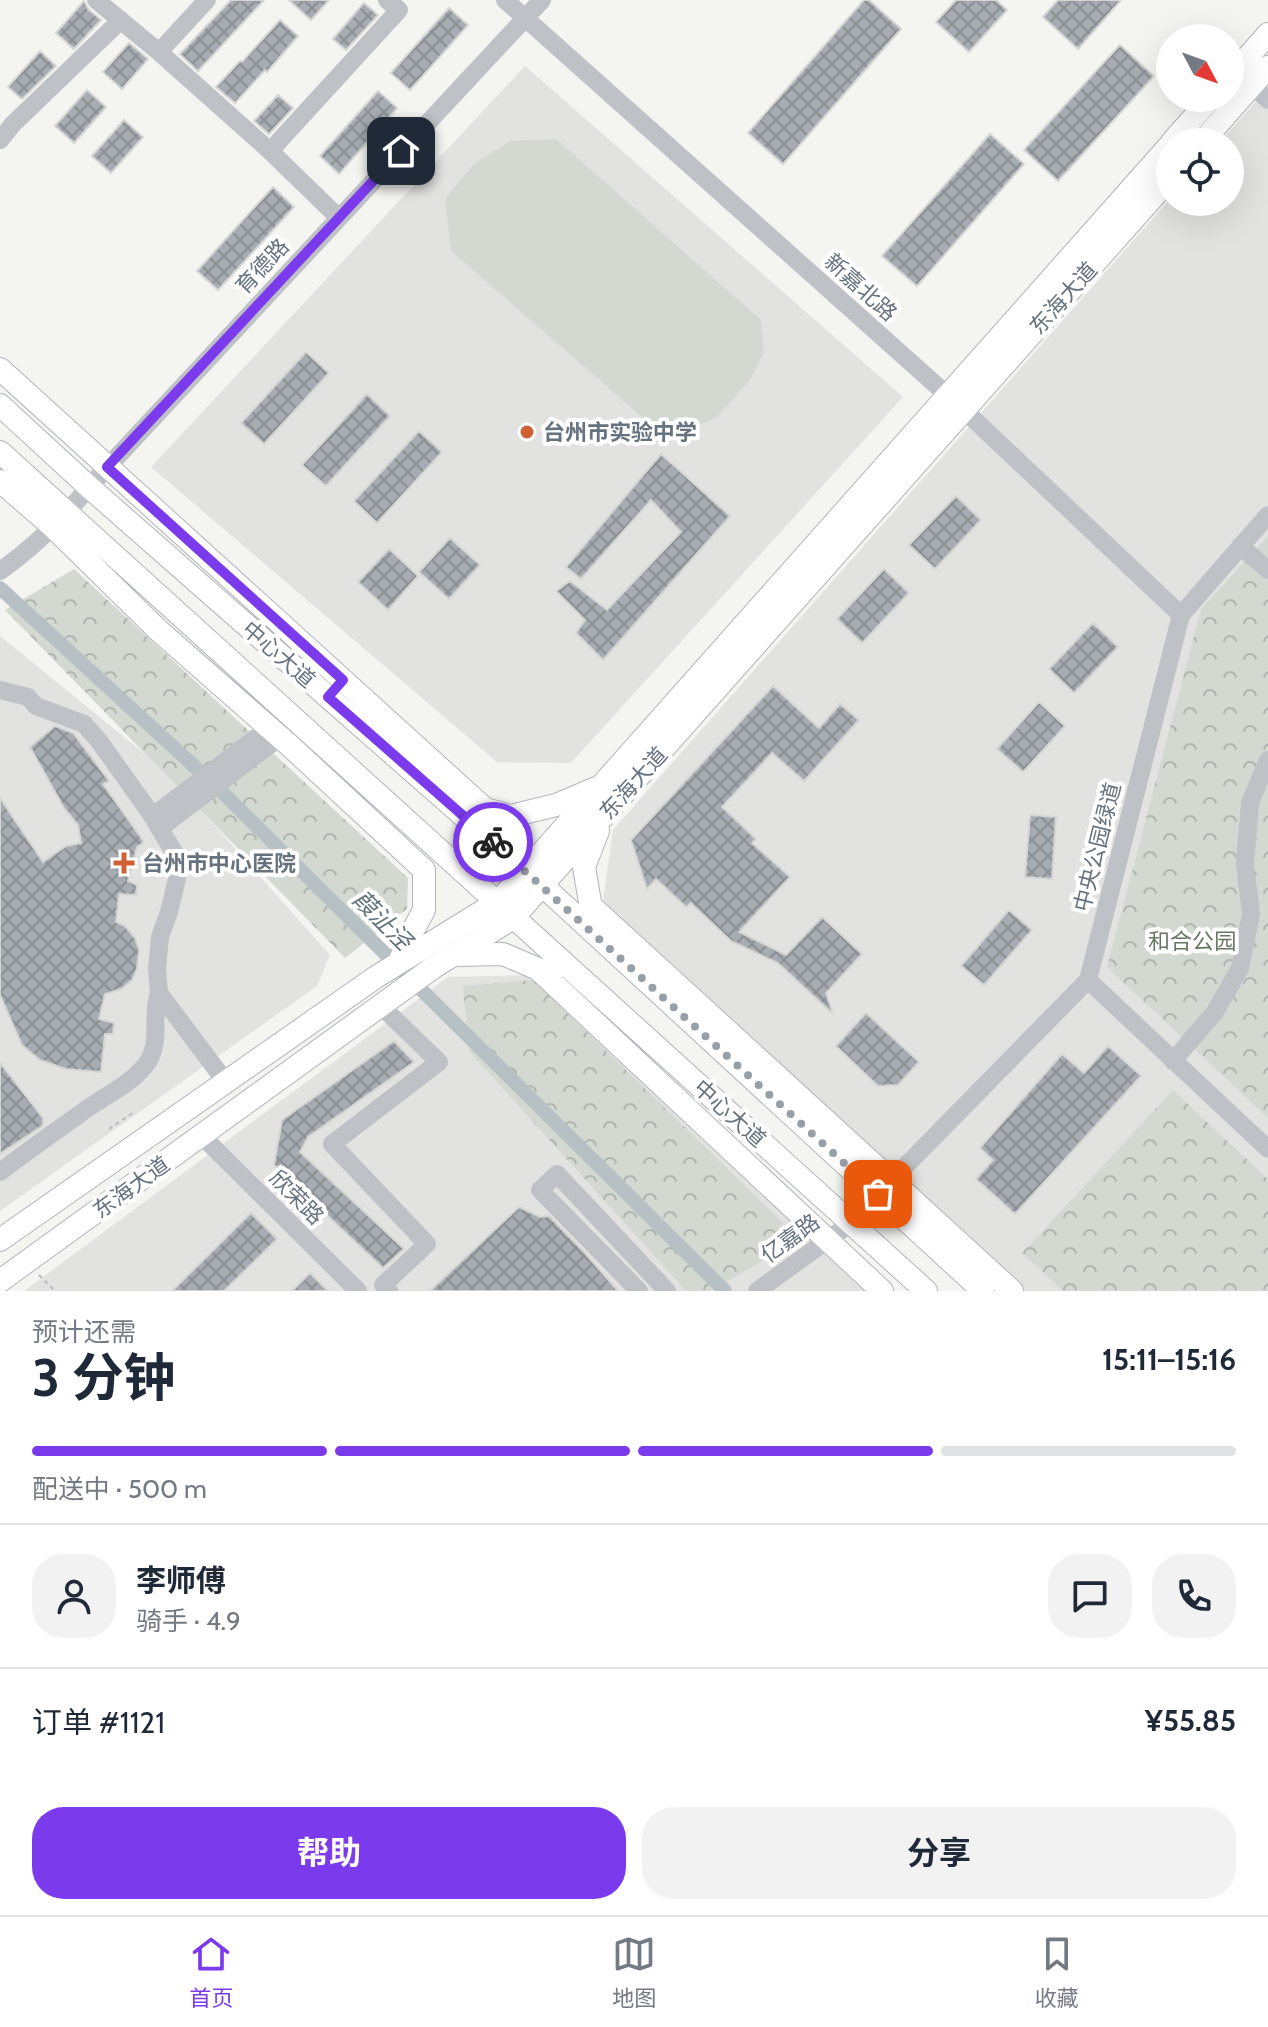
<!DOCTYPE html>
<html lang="zh">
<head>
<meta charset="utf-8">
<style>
  :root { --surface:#fff; --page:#f2f2f3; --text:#1f2937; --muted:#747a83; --line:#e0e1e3; --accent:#7c3aed }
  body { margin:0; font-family:Cabin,"Noto Sans SC",sans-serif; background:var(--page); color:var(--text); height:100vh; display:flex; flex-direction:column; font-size:30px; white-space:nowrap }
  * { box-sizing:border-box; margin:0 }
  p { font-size:26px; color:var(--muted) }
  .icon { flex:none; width:44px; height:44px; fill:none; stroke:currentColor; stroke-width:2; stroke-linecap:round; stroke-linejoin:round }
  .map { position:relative; height:1291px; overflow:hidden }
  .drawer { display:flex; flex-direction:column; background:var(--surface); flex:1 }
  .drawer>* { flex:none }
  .needle { width:52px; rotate:131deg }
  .controls { position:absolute; left:1156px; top:24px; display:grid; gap:16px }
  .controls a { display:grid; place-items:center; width:88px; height:88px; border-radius:50%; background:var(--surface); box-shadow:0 8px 32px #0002; font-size:40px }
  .pin { position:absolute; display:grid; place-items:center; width:68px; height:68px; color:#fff; margin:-34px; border-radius:16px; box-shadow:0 4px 12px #0006 }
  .courier { position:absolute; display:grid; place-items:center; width:80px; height:80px; margin:-40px; border:6px solid #7c3aed; border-radius:50%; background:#fff; color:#222; box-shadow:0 2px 10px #0007 }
  .summary em { font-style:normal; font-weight:700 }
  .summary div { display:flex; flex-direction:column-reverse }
  .summary { display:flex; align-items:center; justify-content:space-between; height:136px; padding:0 32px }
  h1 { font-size:52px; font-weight:700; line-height:60px }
  .bar { display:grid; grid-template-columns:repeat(4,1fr); gap:12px 8px; align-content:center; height:96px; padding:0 32px }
  .bar i { height:10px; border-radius:6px; background:var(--line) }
  .bar .selected { background:var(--accent) }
  .bar p { grid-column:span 4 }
  .line { display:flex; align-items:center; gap:20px; padding:0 32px; border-top:2px solid var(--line) }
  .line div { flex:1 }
  .round { display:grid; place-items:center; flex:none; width:84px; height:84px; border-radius:32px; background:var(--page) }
  .cta { display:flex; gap:16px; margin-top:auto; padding:16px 32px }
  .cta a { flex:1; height:92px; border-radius:32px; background:var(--accent); color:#fff; font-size:32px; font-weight:700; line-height:92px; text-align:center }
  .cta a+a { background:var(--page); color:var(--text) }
  .dock { display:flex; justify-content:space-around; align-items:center; height:112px; border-top:2px solid var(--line); background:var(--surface); font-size:22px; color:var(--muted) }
  .dock a { display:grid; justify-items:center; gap:4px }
  .dock .selected { color:var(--accent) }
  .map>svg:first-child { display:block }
  .built { fill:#e2e3e1 }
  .park { fill:url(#park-crowns) }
  .garden { fill:#d3d9d1 }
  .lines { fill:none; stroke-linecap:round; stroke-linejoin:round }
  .canal { stroke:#b7c0c5; stroke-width:14 }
  .building { fill:url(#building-cross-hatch); stroke:#d5d6d4; stroke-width:2 }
  .major-casing { stroke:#b2b5b9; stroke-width:24 }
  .path { stroke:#b6b9bb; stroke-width:2; stroke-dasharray:4 4; stroke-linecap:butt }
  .minor { stroke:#bec1c5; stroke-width:18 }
  .major { stroke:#fff; stroke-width:22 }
  .done { stroke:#98a0a7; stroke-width:8; stroke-dasharray:0 14.4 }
  .route { stroke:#7c3aed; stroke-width:10 }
  .poi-dot { fill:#d06135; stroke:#fff; stroke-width:3 }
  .labels { text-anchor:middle; stroke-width:8; stroke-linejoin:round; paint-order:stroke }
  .street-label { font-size:22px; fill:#66737f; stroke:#fff }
  .poi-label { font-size:22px; font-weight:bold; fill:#66737f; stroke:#fff; text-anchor:start }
  .park-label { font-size:22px; fill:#677764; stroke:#fff }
  .water-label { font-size:24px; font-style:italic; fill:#62737c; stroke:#fff }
</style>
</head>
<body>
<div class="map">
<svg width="1268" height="1291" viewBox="0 0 1268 1291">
  <defs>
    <pattern id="park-crowns" width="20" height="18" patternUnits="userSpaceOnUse" patternTransform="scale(2)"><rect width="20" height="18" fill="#d3d9d1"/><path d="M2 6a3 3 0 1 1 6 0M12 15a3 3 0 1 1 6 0" fill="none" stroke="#afb4af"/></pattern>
    <pattern id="building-cross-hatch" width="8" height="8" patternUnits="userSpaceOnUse" patternTransform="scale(2)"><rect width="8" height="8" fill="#a6acb1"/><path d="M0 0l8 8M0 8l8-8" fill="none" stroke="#8b9095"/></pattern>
  </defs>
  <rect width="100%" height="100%" fill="#f4f4f1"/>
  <path class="built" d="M525,66L903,397L571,763L497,762L151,467Z
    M1268,88V1291H1023L603,901L613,830L1170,199V202H1230V142H1220Z
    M0,636L166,771L330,955L317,986L0,1211Z
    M533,975L872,1291H24L448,977Z"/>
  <path class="park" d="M1268,536V1118L1107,967L1201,609Z
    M74,569L408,878L407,909L345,958L5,610Z
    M533,980L800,1239L711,1291H686L469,1051L463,986Z
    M1173,1090L1268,1179V1291H1063L1022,1253Z"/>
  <path class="garden" d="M556,139L761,320L764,352L750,380L716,418L666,438L451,251L445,199L474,164L510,141Z"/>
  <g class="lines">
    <path class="canal" d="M0,588L218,788L725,1291"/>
  </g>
  <path class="building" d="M231,0H264L198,71L180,54Z
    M289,0H329L311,20Z
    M864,0H869L901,29L783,164L748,133Z
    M956,0H996L1007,10L969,52L936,22Z
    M1058,0H1121L1078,49L1043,17Z
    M84,1L88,9L101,20L74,49L56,33Z
    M364,3L378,15L346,50L333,39Z
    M449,8L468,25L410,90L391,73Z
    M280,20L298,36L267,72L265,70L235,103L216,87L240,61L242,62Z
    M129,43L148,59L122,89L103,72Z
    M1120,45L1154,76L1058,181L1024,150Z
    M40,51L56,66L22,99L8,87Z
    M87,90L106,107L74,143L55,126Z
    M378,91L397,108L339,174L320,156Z
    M278,95L293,108L269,134L254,121Z
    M124,120L143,137L111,173L92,156Z
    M990,134L1024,164L917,286L882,256Z
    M273,187L294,207L218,290L197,271Z
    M306,352L329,373L264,444L241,423Z
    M367,394L390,416L326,486L302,465Z
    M419,431L442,452L377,523L354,501Z
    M661,454L730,516L603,660L576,633L585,620L556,591L570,581L607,610L681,532L651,500L581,579L566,567Z
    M956,496L981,520L935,569L909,545Z
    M450,538L480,565L449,599L419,572Z
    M389,549L418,576L388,610L358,582Z
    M884,569L909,593L862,643L837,619Z
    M1093,623L1118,647L1074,693L1049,669Z
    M773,686L819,728L840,704L859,720L804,781L772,753L722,807L756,839L752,843L790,877L739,932L786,955L822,917L862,954L826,993L833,1014L778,963L731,941L691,903L686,907L656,879L647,889L631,840Z
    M1039,702L1065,726L1023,772L997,749Z
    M55,726L73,733L109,781L103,784L144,842L137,847L128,881L137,885L136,895L119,894L116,922L125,926L135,938L139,950L137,969L132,980L121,989L105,994L99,1019L114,1023L113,1034H105L101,1072L66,1069L40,1060L22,1045L0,995V798L43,862L66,846L81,843L78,825L64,808L30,747Z
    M1030,815L1056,817L1052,879L1025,877Z
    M1009,910L1032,930L984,985L961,966Z
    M866,1013L919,1062L898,1085L878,1086L836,1046Z
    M394,1041L414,1062L308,1137L300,1152L404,1249L383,1268L274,1165L282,1120Z
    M1108,1046L1141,1076L1015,1214L976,1179L993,1160L980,1148L1062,1054L1084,1073Z
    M0,1063L43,1118V1123L42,1126L0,1154Z
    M519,1207L540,1217L549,1216L584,1252L618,1291H430Z
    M251,1213L277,1239L224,1291H172Z
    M310,1273L328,1291H292Z"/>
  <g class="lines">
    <g class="major-casing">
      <path id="major" d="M1230,77L1268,34
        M1172,142L1211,98
        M1202,142L1268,67
        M0,369L485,809
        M0,405L89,487L542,885L983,1291
        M0,452L926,1291
        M0,481L52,526L158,630L289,745L424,870V910L410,936L399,962
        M473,806L511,816L556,805L596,788
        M591,906L1012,1291
        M593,920L584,867L598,831
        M455,955L503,954L552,975
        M540,971L882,1291
        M0,1240L376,977L499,901L1170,145
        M0,1281L434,967L513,918L1170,178"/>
    </g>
    <path class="path" d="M109,1129L134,1112
      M39,1275L55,1291"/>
    <path class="minor" d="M96,0L159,52
      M207,0L159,52L270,151
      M505,0L964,410L1181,615
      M1252,85L1268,100
      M0,140L13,124L121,20
      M339,218L270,151L399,10L387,0
      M1268,515L1181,615L1088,980L1268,1149
      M1240,546L1268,570
      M0,571C33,548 63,518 89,487L542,0
      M0,690L28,697L36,706L84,724L99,741L149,811L177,857V879L169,912L160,937L157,969L159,993L225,1081
      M153,816L269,728
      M160,828L280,737
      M381,1006L439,1062L332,1144L427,1244L383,1285L389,1291
      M1173,1061L1215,1012L1240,968L1251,914L1245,864L1250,803L1268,760
      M202,1136L358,1291
      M0,1172C30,1149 60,1128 91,1106C110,1093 137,1080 149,1060C161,1039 151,1014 159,993
      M882,1190L1088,980
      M639,1291L540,1190L557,1174L667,1291
      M757,1291L851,1223"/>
    <use href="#major" class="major"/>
  </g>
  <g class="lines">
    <path class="done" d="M493,842L878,1194"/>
    <path class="route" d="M401,151L107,467L343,680L328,697L493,842"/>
  </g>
  <g class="poi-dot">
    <circle cx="527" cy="432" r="8"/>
    <path d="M120 851h8v8h8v8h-8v8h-8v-8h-8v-8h8z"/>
  </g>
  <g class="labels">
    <g class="street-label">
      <text transform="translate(262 266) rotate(-47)" y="8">育德路</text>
      <text transform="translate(861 287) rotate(42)" y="8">新嘉北路</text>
      <text transform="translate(1063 298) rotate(-48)" y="8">东海大道</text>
      <text transform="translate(279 654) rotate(41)" y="8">中心大道</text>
      <text transform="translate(633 783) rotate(-48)" y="8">东海大道</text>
      <text transform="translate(1097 847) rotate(-76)" y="8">中央公园绿道</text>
      <text transform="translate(730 1113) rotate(42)" y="8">中心大道</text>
      <text transform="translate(131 1187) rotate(-36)" y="8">东海大道</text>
      <text transform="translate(297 1197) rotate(45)" y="8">欣荣路</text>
      <text transform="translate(790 1238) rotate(-36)" y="8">亿嘉路</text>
    </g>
    <g class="poi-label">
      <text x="543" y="440">台州市实验中学</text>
      <text x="142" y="871">台州市中心医院</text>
    </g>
    <g class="park-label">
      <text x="1192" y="949">和合公园</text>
    </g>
    <g class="water-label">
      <text transform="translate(382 920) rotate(45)" y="8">葭沚泾</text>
    </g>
  </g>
</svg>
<div class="controls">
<a><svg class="needle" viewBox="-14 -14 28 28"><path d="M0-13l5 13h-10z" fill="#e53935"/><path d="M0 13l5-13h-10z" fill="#747a83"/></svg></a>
<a><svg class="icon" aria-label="locate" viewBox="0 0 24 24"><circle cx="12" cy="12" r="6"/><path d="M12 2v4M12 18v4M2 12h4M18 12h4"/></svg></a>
</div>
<div class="pin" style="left:878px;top:1194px;background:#ea580c"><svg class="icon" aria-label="bag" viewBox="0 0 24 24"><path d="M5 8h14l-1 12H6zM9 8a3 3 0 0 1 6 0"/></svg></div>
<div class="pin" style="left:401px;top:151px;background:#1f2937"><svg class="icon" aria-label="home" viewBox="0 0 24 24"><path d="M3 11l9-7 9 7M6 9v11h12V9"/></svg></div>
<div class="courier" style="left:493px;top:842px"><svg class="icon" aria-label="bike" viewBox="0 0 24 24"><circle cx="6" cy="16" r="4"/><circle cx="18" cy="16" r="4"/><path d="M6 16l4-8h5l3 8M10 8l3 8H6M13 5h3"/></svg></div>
</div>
<section class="drawer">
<div class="summary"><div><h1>3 分钟</h1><p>预计还需</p></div><em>15:11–15:16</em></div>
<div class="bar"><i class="selected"></i><i class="selected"></i><i class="selected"></i><i></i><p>配送中 · 500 m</p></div>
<div class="line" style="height:144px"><a class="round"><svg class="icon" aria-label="person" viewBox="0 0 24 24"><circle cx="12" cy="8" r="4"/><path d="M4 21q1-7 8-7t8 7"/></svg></a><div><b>李师傅</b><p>骑手 · 4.9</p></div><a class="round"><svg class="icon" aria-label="chat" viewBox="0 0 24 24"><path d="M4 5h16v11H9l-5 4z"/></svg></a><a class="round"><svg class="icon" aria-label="phone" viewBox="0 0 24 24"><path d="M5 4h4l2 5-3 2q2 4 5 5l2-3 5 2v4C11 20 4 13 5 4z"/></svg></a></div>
<div class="line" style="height:104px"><div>订单 #1121</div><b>¥55.85</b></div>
<div class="cta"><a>帮助</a><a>分享</a></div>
</section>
<nav class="dock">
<a class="selected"><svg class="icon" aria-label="home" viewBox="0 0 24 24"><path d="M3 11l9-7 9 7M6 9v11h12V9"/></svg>首页</a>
<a><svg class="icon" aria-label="map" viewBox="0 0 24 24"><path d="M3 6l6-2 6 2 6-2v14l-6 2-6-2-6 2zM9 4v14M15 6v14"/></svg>地图</a>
<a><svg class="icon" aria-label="saved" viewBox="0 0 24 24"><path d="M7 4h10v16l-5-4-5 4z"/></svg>收藏</a>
</nav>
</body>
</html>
